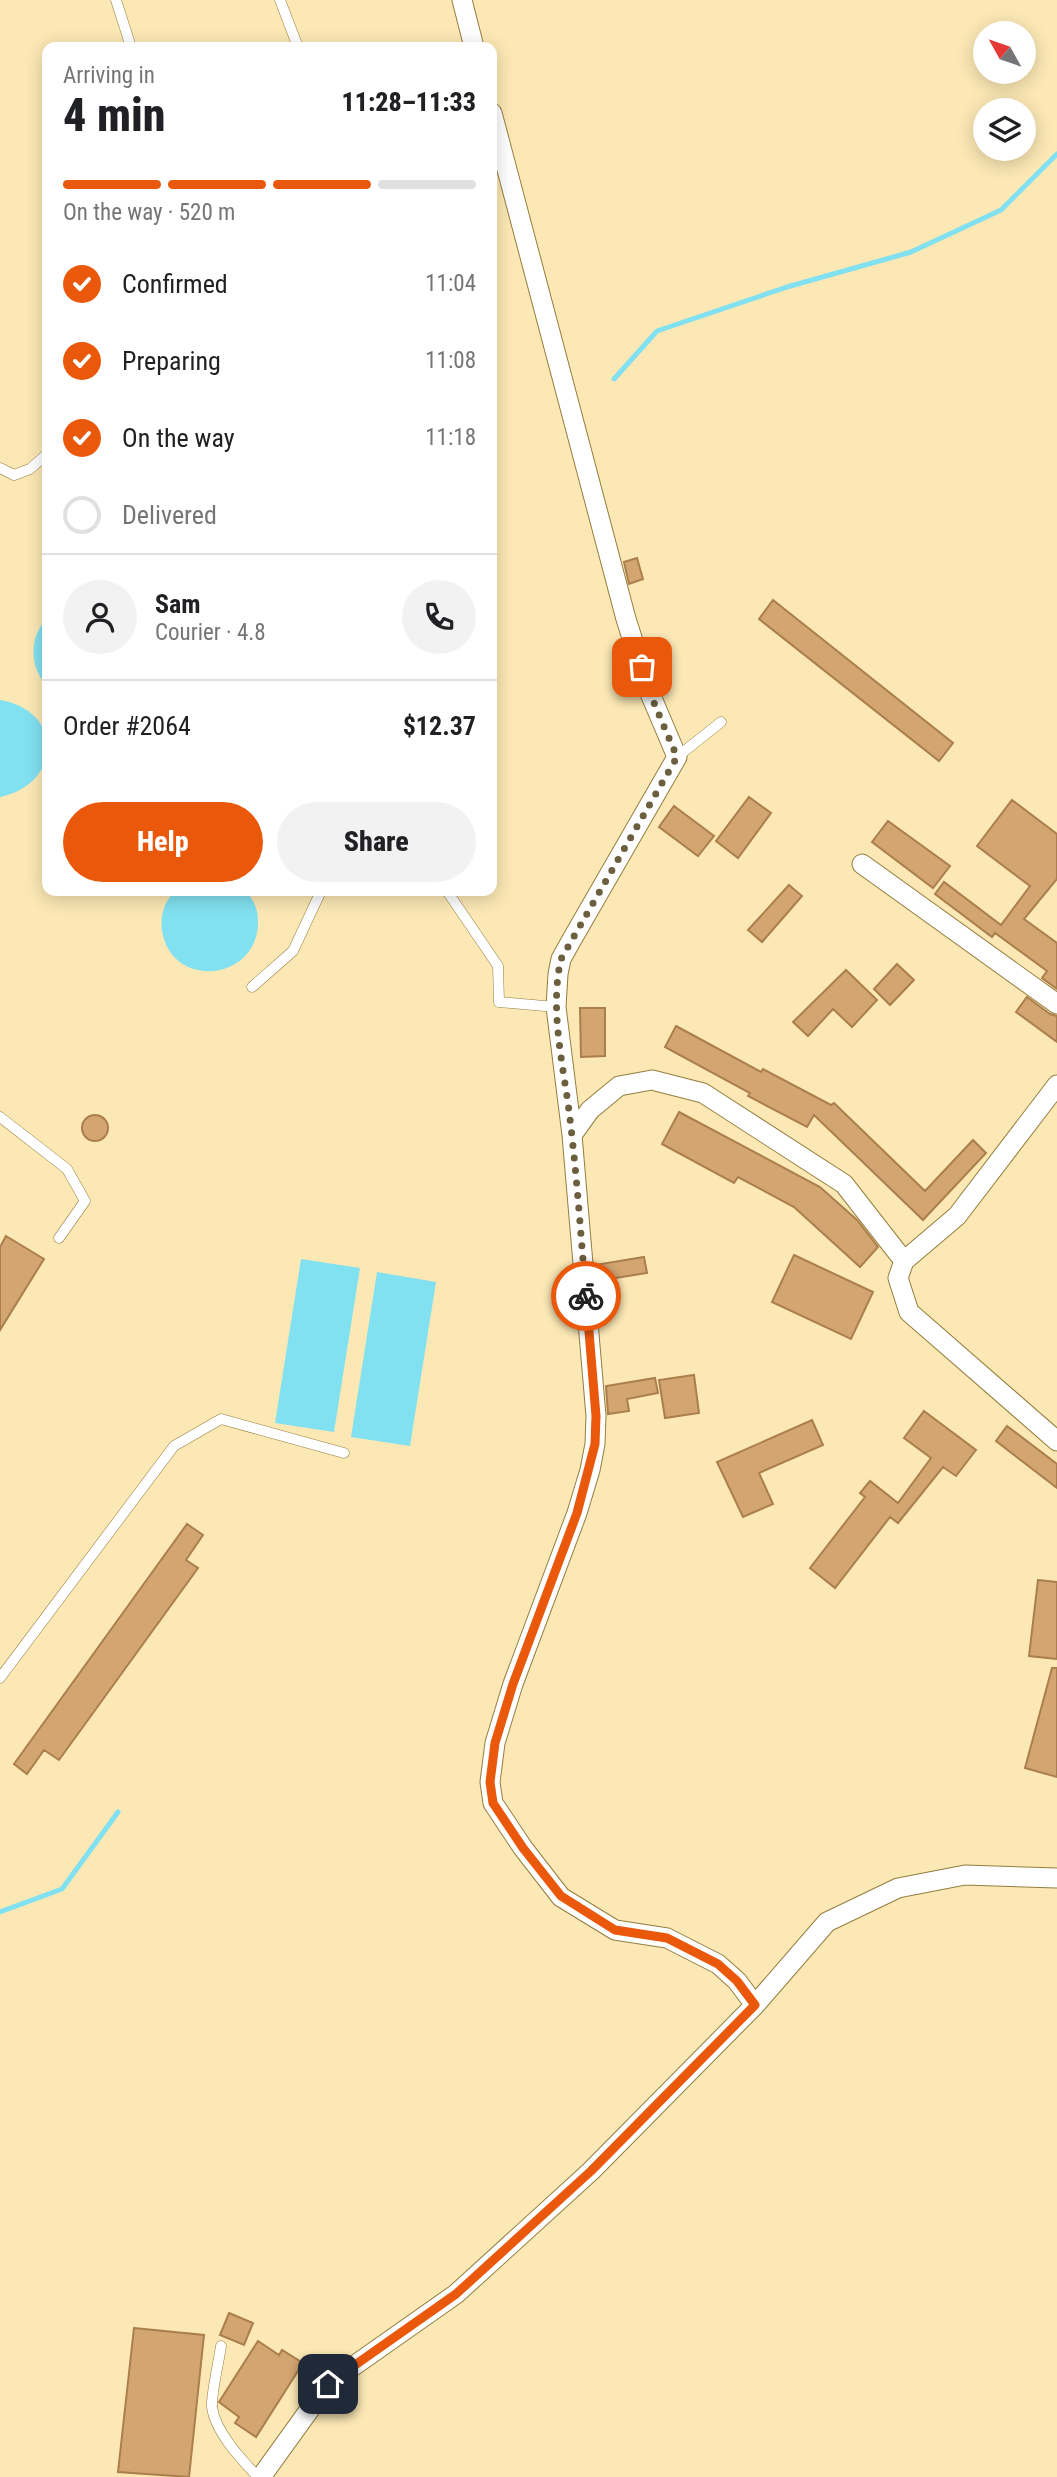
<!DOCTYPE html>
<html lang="en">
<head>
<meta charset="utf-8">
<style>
  :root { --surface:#fff; --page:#f2f2f2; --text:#202124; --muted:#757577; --line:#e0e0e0; --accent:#ea580c }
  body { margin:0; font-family:"Roboto Condensed",sans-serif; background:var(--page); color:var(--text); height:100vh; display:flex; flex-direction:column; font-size:26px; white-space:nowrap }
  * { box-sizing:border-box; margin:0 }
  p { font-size:23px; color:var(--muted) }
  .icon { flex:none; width:38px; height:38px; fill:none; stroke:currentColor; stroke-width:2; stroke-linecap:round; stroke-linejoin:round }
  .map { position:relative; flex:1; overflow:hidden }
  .drawer { position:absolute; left:42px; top:42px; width:455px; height:854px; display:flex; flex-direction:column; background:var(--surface); border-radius:14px; box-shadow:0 4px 18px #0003 }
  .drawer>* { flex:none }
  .needle { width:46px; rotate:310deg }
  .controls { position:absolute; left:973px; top:21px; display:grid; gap:14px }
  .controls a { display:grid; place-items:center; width:63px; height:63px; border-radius:50%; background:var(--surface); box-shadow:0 4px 18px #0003; font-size:35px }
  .pin { position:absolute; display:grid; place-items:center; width:60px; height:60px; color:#fff; margin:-30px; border-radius:14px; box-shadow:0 4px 10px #0006 }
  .courier { position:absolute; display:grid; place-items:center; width:70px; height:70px; margin:-35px; border:5px solid #ea580c; border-radius:50%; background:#fff; color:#222; box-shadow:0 2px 9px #0007 }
  .summary em { font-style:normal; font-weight:800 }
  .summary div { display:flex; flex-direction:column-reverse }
  .summary { display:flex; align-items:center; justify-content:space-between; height:119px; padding:0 21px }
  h1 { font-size:46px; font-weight:800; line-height:52px }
  .bar { display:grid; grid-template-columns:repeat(4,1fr); gap:10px 7px; align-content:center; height:84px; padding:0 21px }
  .bar i { height:9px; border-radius:5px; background:var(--line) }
  .bar .on { background:var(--accent) }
  .bar p { grid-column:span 4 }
  .line { display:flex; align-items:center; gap:18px; padding:0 21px; border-top:2px solid var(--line) }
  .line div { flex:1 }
  .round { display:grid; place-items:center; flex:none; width:74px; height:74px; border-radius:37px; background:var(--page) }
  ol { padding:0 21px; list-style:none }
  li { display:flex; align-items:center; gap:21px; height:77px }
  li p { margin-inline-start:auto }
  li .icon { padding:7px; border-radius:50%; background:var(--accent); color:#fff; stroke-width:4 }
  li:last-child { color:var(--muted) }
  li i { width:38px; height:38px; border:4px solid var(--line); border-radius:50% }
  .action { display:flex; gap:14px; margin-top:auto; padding:14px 21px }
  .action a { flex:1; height:80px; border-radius:42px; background:var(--accent); color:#fff; font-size:28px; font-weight:800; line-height:80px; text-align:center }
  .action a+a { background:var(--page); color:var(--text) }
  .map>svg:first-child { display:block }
  .water { fill:#82e1f1 }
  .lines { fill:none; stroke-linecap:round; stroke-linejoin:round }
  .stream { stroke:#82e1f1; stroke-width:5 }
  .building { fill:#d2a571; stroke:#ab7f4c; stroke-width:2 }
  .service-casing { stroke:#947d3e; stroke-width:11 }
  .minor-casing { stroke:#947d3e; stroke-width:21 }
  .service { stroke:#fff; stroke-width:10 }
  .minor { stroke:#fff; stroke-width:19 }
  .done { stroke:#6c5f3f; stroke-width:7; stroke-dasharray:0 12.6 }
  .route { stroke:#ea580c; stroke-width:9 }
</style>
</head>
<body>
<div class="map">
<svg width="1057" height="2477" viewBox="0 0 1057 2477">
  <rect width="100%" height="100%" fill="#fce8b5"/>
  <path class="water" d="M47,618V686C29,667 29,637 47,618Z
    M0,700C63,710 64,783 0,797Z
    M175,891H246C253,899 258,909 258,920C260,981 172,991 162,931C160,917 164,901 175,891Z
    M301,1259L360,1268L334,1432L275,1423Z
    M377,1272L436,1282L410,1446L351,1437Z"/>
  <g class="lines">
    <path class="stream" d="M614,379L657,331L787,287L911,252L1001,210L1057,154
      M0,1912L62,1889L118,1812"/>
  </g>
  <path class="building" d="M637,558L643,579L629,584L624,562Z
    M773,600L953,743L939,761L759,619Z
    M749,797L771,813L738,858L716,841Z
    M1012,800L1057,834V879L1024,919L1057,943V989L1042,978L1047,971L995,933L992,937L935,894L944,882L1001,925L1030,886L977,846Z
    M674,806L714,836L698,856L659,827Z
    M888,821L950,866L933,888L872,842Z
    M789,885L802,896L762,942L748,930Z
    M897,964L914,980L890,1005L874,989Z
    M846,970L877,1000L852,1027L833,1009L808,1036L793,1022Z
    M1027,997L1050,1014L1057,1016V1042L1016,1012Z
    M580,1008H605V1056L581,1057Z
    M676,1026L761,1072L763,1069L831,1105L834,1103L925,1191L973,1140L986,1153L923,1220L814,1115L807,1127L748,1096L750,1093L665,1047Z
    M679,1112L820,1187L857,1220L878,1247L860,1267L794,1207L738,1177L734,1183L662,1144Z
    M82 1128a13 13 0 1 1 26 0a13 13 0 1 1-26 0Z
    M6,1236L44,1259L0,1330V1247Z
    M794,1255L873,1292L851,1339L772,1302Z
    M644,1257L647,1273L597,1281L595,1265Z
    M694,1375L699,1413L665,1418L659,1380Z
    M655,1378L658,1393L627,1399L629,1411L608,1414L606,1386Z
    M924,1411L976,1450L956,1476L943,1467L898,1523L890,1517L835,1588L810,1568L865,1497L860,1493L870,1481L898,1503L931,1458L904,1438Z
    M812,1420L823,1445L759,1473L773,1504L743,1517L717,1462Z
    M1007,1426L1057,1464V1488L996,1441Z
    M187,1524L203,1535L186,1560L198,1568L59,1760L44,1750L27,1774L14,1764Z
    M1038,1580L1057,1582V1659L1029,1656Z
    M1052,1668H1057V1777L1025,1768Z
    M229,2313L253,2323L244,2345L220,2335Z
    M134,2328L204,2335L189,2477L118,2472Z
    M258,2341L279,2355L282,2350L303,2363L256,2437L235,2423L239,2417L219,2402Z"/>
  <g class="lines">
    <g class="service-casing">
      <path id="service" d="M116,0L131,47
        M280,0L298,47
        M0,468L14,475L30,469L47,454
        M677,757L721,722
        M447,891L498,966L499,1002L556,1007
        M252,987L293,951L321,891
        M0,1117L67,1169L85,1201L59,1238
        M0,1678L174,1446L221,1419L344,1453
        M221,2346C219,2361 211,2394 212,2407C215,2432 242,2460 258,2477"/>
    </g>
    <g class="minor-casing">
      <path id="minor" d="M462,0L474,47
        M492,113L626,619L649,691L677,757L571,941L561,959L558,974L556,1007L572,1135L596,1416L595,1444L590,1470L577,1513L513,1684L495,1743L490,1782L493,1803L523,1848L561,1897L615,1930L667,1938L718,1964L737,1981L755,2005
        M862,864L1057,1004
        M1057,1085L957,1216L904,1261L898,1278L909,1312L1057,1441
        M572,1135L590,1110L619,1086L652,1080L703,1093L844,1184L904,1261
        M261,2477L328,2384L456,2294L591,2171L755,2005L827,1922L898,1888L965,1875L1057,1878"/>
    </g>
    <use href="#service" class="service"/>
    <use href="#minor" class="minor"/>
  </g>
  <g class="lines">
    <path class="done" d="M586,1296C581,1237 577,1178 570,1119C564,1067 549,1011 561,959L677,757L649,691L642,667"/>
    <path class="route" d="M328,2384L456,2294L591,2171L755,2005L737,1981L718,1964L667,1938L615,1930L561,1896L523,1848L493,1803L490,1782L495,1743L513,1684L577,1513L595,1444L596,1416L586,1296"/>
  </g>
</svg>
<div class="controls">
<a><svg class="needle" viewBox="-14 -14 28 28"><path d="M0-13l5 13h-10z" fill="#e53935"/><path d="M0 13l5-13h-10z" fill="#757577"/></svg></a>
<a><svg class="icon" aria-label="layers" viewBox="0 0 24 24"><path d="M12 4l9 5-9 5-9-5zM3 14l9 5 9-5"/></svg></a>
</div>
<div class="pin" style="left:642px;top:667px;background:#ea580c"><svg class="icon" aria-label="bag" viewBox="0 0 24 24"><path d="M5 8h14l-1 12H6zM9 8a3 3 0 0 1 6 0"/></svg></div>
<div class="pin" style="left:328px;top:2384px;background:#1f2937"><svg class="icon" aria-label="home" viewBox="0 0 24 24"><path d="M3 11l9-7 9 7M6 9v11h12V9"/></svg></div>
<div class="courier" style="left:586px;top:1296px"><svg class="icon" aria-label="bike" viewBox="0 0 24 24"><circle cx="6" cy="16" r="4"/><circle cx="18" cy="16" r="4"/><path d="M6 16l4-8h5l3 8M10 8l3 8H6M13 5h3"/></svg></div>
<section class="drawer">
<div class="summary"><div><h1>4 min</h1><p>Arriving in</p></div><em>11:28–11:33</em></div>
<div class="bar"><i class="on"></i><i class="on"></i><i class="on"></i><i></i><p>On the way · 520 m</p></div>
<ol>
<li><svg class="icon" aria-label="check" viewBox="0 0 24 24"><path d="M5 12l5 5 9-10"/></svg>Confirmed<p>11:04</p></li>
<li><svg class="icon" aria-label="check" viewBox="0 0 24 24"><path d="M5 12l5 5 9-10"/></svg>Preparing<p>11:08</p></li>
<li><svg class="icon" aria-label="check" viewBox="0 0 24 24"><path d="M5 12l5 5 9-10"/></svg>On the way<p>11:18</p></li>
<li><i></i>Delivered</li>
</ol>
<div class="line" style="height:126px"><a class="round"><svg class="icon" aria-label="person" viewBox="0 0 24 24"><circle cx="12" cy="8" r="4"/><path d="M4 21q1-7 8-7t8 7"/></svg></a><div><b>Sam</b><p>Courier · 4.8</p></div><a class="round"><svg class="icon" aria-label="phone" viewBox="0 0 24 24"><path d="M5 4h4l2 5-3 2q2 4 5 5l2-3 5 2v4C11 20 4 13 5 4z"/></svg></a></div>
<div class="line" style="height:91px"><div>Order #2064</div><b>$12.37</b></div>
<div class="action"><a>Help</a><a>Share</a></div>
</section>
</div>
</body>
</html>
